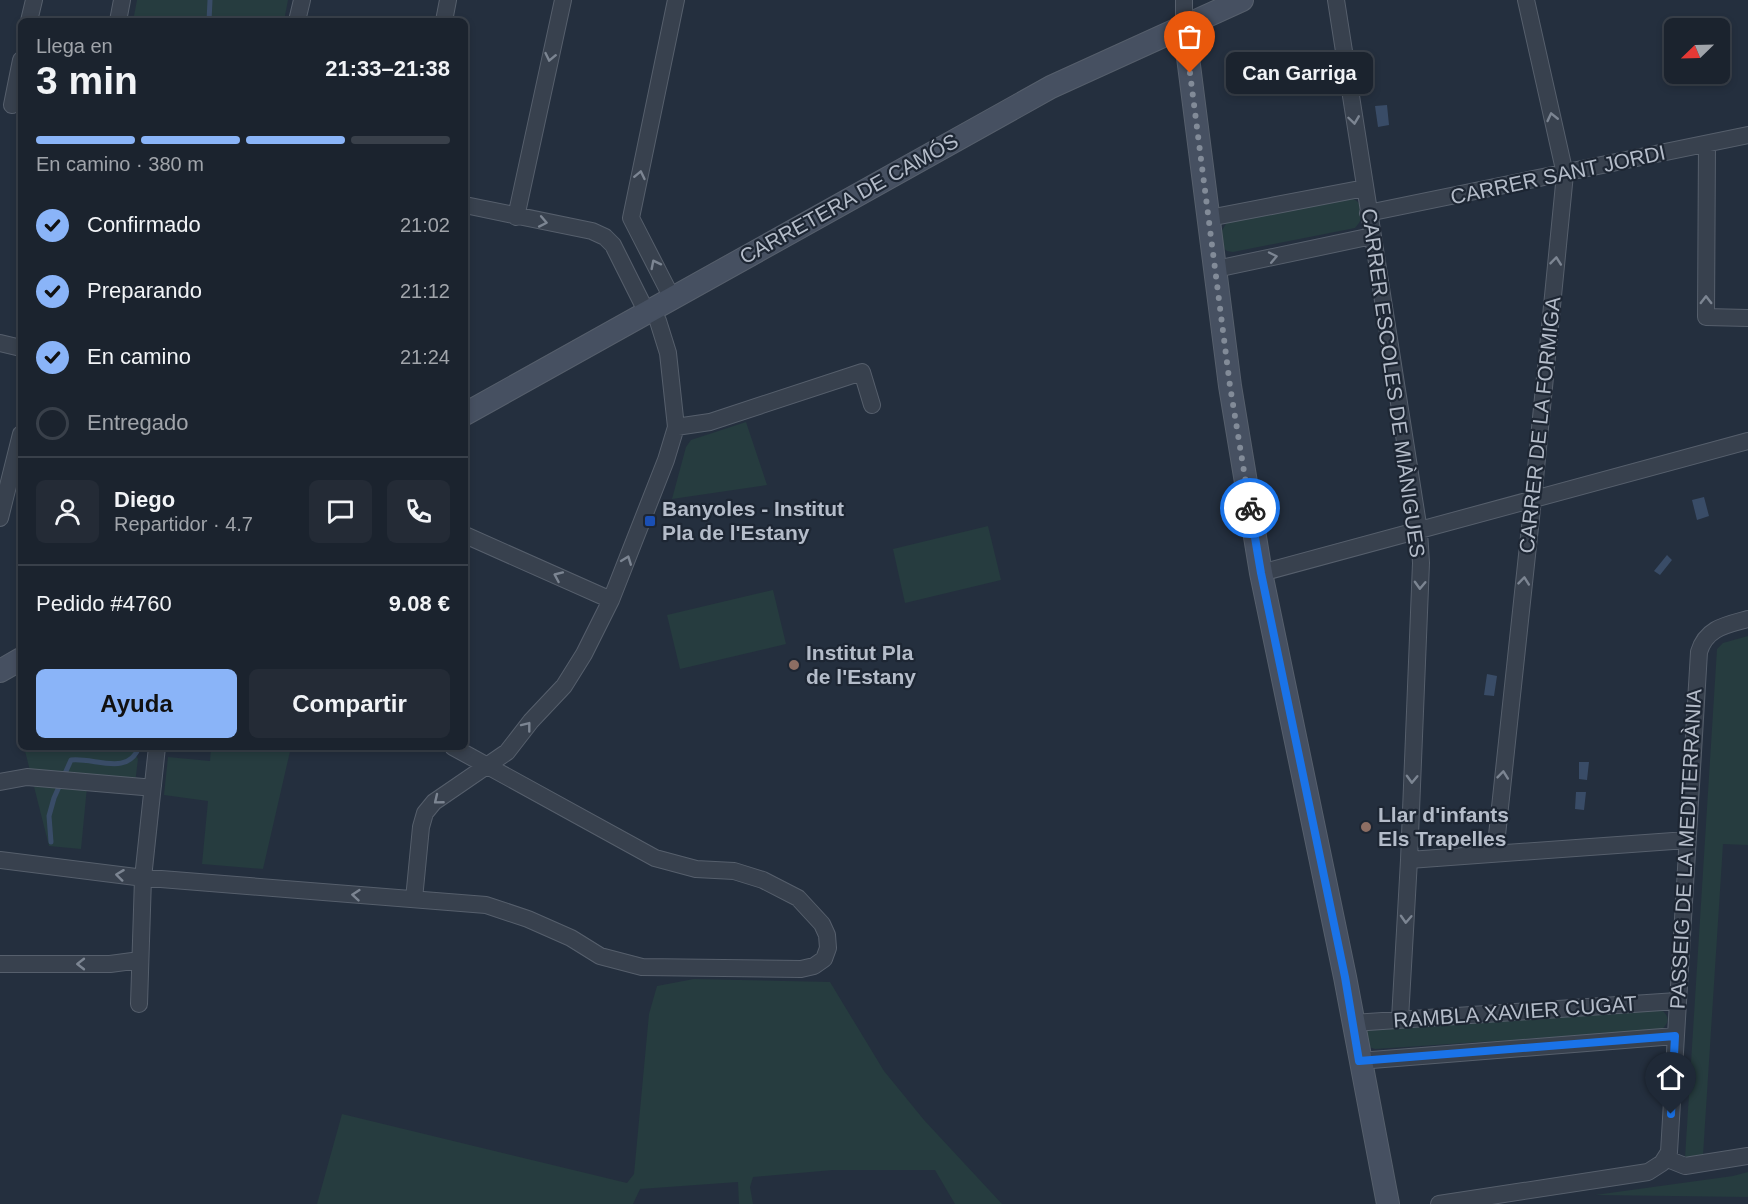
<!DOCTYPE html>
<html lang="es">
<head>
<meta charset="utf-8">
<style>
  :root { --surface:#1b232e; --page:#242b36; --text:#f1f3f6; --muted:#a0a4aa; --line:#39404a; --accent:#8ab4f8 }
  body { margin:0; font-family:Helvetica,sans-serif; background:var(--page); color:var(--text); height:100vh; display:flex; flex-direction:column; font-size:22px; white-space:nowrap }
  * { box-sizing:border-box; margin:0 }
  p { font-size:20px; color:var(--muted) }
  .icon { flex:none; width:33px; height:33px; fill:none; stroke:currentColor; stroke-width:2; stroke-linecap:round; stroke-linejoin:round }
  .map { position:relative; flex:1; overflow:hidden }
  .sheet { position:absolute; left:18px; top:18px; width:450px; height:732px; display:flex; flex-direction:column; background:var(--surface); border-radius:9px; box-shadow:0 3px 9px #0003,0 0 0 2px var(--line) }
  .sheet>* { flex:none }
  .needle { width:39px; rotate:247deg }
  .controls { position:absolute; left:1664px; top:18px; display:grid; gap:12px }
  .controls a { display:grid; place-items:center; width:66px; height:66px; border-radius:9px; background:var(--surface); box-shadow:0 3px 9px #0003,0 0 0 2px var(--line); font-size:30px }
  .pin { position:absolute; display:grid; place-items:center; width:51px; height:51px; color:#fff; margin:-62px -26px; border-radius:50% 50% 50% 0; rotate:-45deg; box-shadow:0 0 6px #0007 }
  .pin .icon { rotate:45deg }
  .courier { position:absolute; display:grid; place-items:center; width:60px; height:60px; margin:-30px; border:4px solid #1a73e8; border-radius:50%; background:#fff; color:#222; box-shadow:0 2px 8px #0007 }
  .bubble { position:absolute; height:42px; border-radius:9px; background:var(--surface); box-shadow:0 3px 9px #0003,0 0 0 2px var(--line); font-size:20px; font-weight:800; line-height:42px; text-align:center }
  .headline em { font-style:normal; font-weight:800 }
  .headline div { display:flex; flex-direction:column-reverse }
  .headline { display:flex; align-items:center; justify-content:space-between; height:102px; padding:0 18px }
  h1 { font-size:39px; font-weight:800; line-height:45px }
  .bar { display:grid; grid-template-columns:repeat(4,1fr); gap:9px 6px; align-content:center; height:72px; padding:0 18px }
  .bar i { height:8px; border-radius:4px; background:var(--line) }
  .bar .on { background:var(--accent) }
  .bar p { grid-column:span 4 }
  .line { display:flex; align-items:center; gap:15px; padding:0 18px; border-top:2px solid var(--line) }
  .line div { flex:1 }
  .round { display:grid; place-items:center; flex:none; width:63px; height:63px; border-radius:9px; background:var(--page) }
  ol { padding:0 18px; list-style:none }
  li { display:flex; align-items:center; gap:18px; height:66px }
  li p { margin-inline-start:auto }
  li .icon { padding:6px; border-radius:50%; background:var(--accent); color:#111; stroke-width:4 }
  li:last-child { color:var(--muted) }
  li i { width:33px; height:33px; border:3px solid var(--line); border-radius:50% }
  .cta { display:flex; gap:12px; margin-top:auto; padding:12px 18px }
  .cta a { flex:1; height:69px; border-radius:9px; background:var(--accent); color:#111; font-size:24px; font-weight:800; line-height:69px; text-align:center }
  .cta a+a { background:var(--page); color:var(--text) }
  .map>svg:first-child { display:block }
  .green { fill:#263c3f }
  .water { fill:#394c67 }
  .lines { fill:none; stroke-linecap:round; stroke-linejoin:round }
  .stream { stroke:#394c67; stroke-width:5 }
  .street-casing { stroke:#565f6c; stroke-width:18 }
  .secondary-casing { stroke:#565f6c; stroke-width:24 }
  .street { stroke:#38414e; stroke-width:16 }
  .secondary { stroke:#465061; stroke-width:22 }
  .oneway { stroke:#7c8592 }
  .done { stroke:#828b98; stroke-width:6; stroke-dasharray:0 10.8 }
  .route { stroke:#1a73e8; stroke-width:8 }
  .transit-dot { fill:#1a4fb4; stroke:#1d2633; stroke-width:2 }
  .education-dot { fill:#8d6e63; stroke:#1d2633; stroke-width:2 }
  .labels { text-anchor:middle; stroke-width:4.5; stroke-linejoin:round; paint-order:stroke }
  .street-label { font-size:21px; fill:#b4bcc9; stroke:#1d2633 }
  .poi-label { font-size:21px; font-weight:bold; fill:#b4bcc9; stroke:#1d2633; text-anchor:start }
</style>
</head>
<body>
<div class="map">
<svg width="1748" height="1204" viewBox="0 0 1748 1204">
  <rect width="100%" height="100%" fill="#242f3e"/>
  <path class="green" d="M137,0H288L284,21H133Z
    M1350,198C1366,202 1365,218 1355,228L1233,252L1227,251L1221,246L1220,234L1227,222Z
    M746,422L767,485L672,499L686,447L691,440Z
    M988,526L1001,580L905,603L893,549Z
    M773,590L786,644L680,669L667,615Z
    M1748,636V845L1723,844L1703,1155L1685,1158L1717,649L1723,643Z
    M24,747H131L138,759L134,792L87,787L81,849L49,846Z
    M211,747H291L263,869L202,864L208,801L164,795L168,757L210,761Z
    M694,979L830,982L884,1071L924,1120L1002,1204H955L935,1170H833L753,1177L750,1187L753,1204H739L738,1182L640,1189L633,1204H317L342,1114L627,1183L634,1174L649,1014L657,986Z
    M1658,1007C1668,1014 1672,1021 1661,1030L1375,1049L1369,1047L1366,1028Z
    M1748,1172V1197L1595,1195L1733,1176Z"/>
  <path class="water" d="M1387,105L1389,125L1378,127L1375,106Z
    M1704,497L1709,516L1697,520L1692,500Z
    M1667,555L1672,560L1660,575L1654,571Z
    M1487,674L1497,676L1494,696L1484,695Z
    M1579,762H1589L1587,780L1579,779Z
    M1576,792H1586L1584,810L1575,809Z"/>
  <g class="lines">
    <path class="stream" d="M209,21L210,0
      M51,842L49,816L54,798L71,760C94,757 128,777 139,747"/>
    <g class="street-casing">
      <path id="street" d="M1336,0L1419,531L1421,563L1409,860L1400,1019
        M29,21L34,0
        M118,21L122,0
        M297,21L302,0
        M444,21L448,0
        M1184,26V0
        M12,105L21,60
        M1707,144L1706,317L1748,318
        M465,205L592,231L605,237L613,245L647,313
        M1368,213L1748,135
        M516,217L563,0
        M1209,218L1365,188
        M1216,269L1372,236
        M672,298L631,218L676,0
        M0,343L21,348
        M676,427L710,422L862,372L872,405
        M0,518L21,434
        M465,535L611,600
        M1261,573L1748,441
        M0,782L27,777L143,787L153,786
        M1495,854L1533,499L1565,174L1526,0
        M0,860L136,877L486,905L528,919L571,938L600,956L642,967L801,969L814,966L824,959L828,948L827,935L822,924L798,898L763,880L734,871L696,869L655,858L453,747
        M1409,860L1687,840
        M414,899L421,827L425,813L434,802L507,752L531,721L564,686L584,654L611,600L666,460L676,427L668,353L658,321L652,309
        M0,964H110L140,960
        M139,1004L143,878L157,747
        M1353,1023L1677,1001
        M1359,1061L1675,1036
        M1665,1158L1685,1166L1748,1156
        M1439,1204L1648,1172L1662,1163L1669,1152L1699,652C1706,628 1726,625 1748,619"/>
    </g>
    <g class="secondary-casing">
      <path id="secondary" d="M1184,26L1230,386L1261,573L1345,977L1388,1204
        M465,414L1051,87L1242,0
        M0,671L21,659"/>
    </g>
    <use href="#street" class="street"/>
    <use href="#secondary" class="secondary"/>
  </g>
  <defs><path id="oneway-chevron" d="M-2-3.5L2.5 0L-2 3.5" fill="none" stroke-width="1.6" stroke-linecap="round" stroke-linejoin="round" transform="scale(1.5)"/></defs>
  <g class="oneway">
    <use href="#oneway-chevron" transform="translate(550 57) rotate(102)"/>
    <use href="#oneway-chevron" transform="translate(1552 117) rotate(-103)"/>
    <use href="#oneway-chevron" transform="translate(1354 120) rotate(82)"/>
    <use href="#oneway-chevron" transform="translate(640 175) rotate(-78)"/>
    <use href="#oneway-chevron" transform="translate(543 222) rotate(11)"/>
    <use href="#oneway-chevron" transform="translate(1273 257) rotate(-12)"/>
    <use href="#oneway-chevron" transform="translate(1556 261) rotate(-84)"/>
    <use href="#oneway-chevron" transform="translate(655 264) rotate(-117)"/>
    <use href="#oneway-chevron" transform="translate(1706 300) rotate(-90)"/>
    <use href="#oneway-chevron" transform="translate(627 560) rotate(-69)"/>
    <use href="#oneway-chevron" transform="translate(558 576) rotate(-156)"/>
    <use href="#oneway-chevron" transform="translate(1524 581) rotate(-84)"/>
    <use href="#oneway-chevron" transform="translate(1420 585) rotate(92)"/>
    <use href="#oneway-chevron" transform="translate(527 726) rotate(-52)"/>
    <use href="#oneway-chevron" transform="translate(1503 775) rotate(-84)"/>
    <use href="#oneway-chevron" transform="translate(1412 779) rotate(92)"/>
    <use href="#oneway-chevron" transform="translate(438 800) rotate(141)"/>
    <use href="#oneway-chevron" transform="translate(120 875) rotate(-173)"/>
    <use href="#oneway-chevron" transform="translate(356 895) rotate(-175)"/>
    <use href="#oneway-chevron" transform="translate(1406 919) rotate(93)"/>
    <use href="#oneway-chevron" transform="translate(81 964) rotate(180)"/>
  </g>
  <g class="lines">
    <path class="done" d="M1190,73L1230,386L1250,508"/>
    <path class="route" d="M1250,508L1261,573L1345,977L1359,1061L1675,1036L1671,1114"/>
  </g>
  <rect class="transit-dot" x="644" y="515" width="12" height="12" rx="3"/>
  <g class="education-dot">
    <circle cx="794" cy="665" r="6"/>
    <circle cx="1366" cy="827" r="6"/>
  </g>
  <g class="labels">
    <g class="street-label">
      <text transform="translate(1558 175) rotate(-12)" y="7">CARRER SANT JORDI</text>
      <text transform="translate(849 199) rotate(-29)" y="7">CARRETERA DE CAMÓS</text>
      <text transform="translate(1393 383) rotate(82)" y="7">CARRER ESCOLES DE MIÀNIGUES</text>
      <text transform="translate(1540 425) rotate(-84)" y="7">CARRER DE LA FORMIGA</text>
      <text transform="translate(1686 849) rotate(-87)" y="7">PASSEIG DE LA MEDITERRÀNIA</text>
      <text transform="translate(1515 1012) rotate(-4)" y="7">RAMBLA XAVIER CUGAT</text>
    </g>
    <g class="poi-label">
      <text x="662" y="516">Banyoles - Institut<tspan x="662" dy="24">Pla de l'Estany</tspan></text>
      <text x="806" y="660">Institut Pla<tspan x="806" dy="24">de l'Estany</tspan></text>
      <text x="1378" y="822">Llar d'infants<tspan x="1378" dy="24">Els Trapelles</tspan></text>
    </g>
  </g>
</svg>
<div class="controls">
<a><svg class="needle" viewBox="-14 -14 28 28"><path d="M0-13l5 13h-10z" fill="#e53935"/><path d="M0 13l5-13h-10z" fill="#a0a4aa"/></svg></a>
</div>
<div class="pin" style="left:1190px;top:73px;background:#ea580c"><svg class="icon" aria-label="bag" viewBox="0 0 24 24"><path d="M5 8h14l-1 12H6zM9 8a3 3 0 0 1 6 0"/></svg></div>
<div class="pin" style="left:1671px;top:1114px;background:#1f2937"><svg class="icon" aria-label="home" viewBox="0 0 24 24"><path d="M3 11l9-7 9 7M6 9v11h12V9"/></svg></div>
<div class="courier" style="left:1250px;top:508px"><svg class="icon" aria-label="bike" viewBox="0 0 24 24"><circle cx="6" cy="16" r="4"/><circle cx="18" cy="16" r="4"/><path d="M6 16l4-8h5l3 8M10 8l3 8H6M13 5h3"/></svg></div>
<div class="bubble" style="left:1226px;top:52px;width:147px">Can Garriga</div>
<section class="sheet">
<div class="headline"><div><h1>3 min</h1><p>Llega en</p></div><em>21:33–21:38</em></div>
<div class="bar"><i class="on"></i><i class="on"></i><i class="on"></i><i></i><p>En camino · 380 m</p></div>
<ol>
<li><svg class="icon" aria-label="check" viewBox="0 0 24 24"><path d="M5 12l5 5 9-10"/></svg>Confirmado<p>21:02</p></li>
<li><svg class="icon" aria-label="check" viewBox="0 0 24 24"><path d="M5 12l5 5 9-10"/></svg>Preparando<p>21:12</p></li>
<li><svg class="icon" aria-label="check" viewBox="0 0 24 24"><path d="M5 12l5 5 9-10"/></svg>En camino<p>21:24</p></li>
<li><i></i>Entregado</li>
</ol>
<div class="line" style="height:108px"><a class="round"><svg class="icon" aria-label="person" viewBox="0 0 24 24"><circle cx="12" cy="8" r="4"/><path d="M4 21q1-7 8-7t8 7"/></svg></a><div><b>Diego</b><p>Repartidor · 4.7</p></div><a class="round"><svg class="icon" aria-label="chat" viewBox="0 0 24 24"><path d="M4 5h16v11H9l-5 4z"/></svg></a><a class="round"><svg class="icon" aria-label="phone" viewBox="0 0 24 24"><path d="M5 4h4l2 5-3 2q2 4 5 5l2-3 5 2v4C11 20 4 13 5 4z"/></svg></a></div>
<div class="line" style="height:78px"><div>Pedido #4760</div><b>9.08 €</b></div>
<div class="cta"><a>Ayuda</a><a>Compartir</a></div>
</section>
</div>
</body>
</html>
